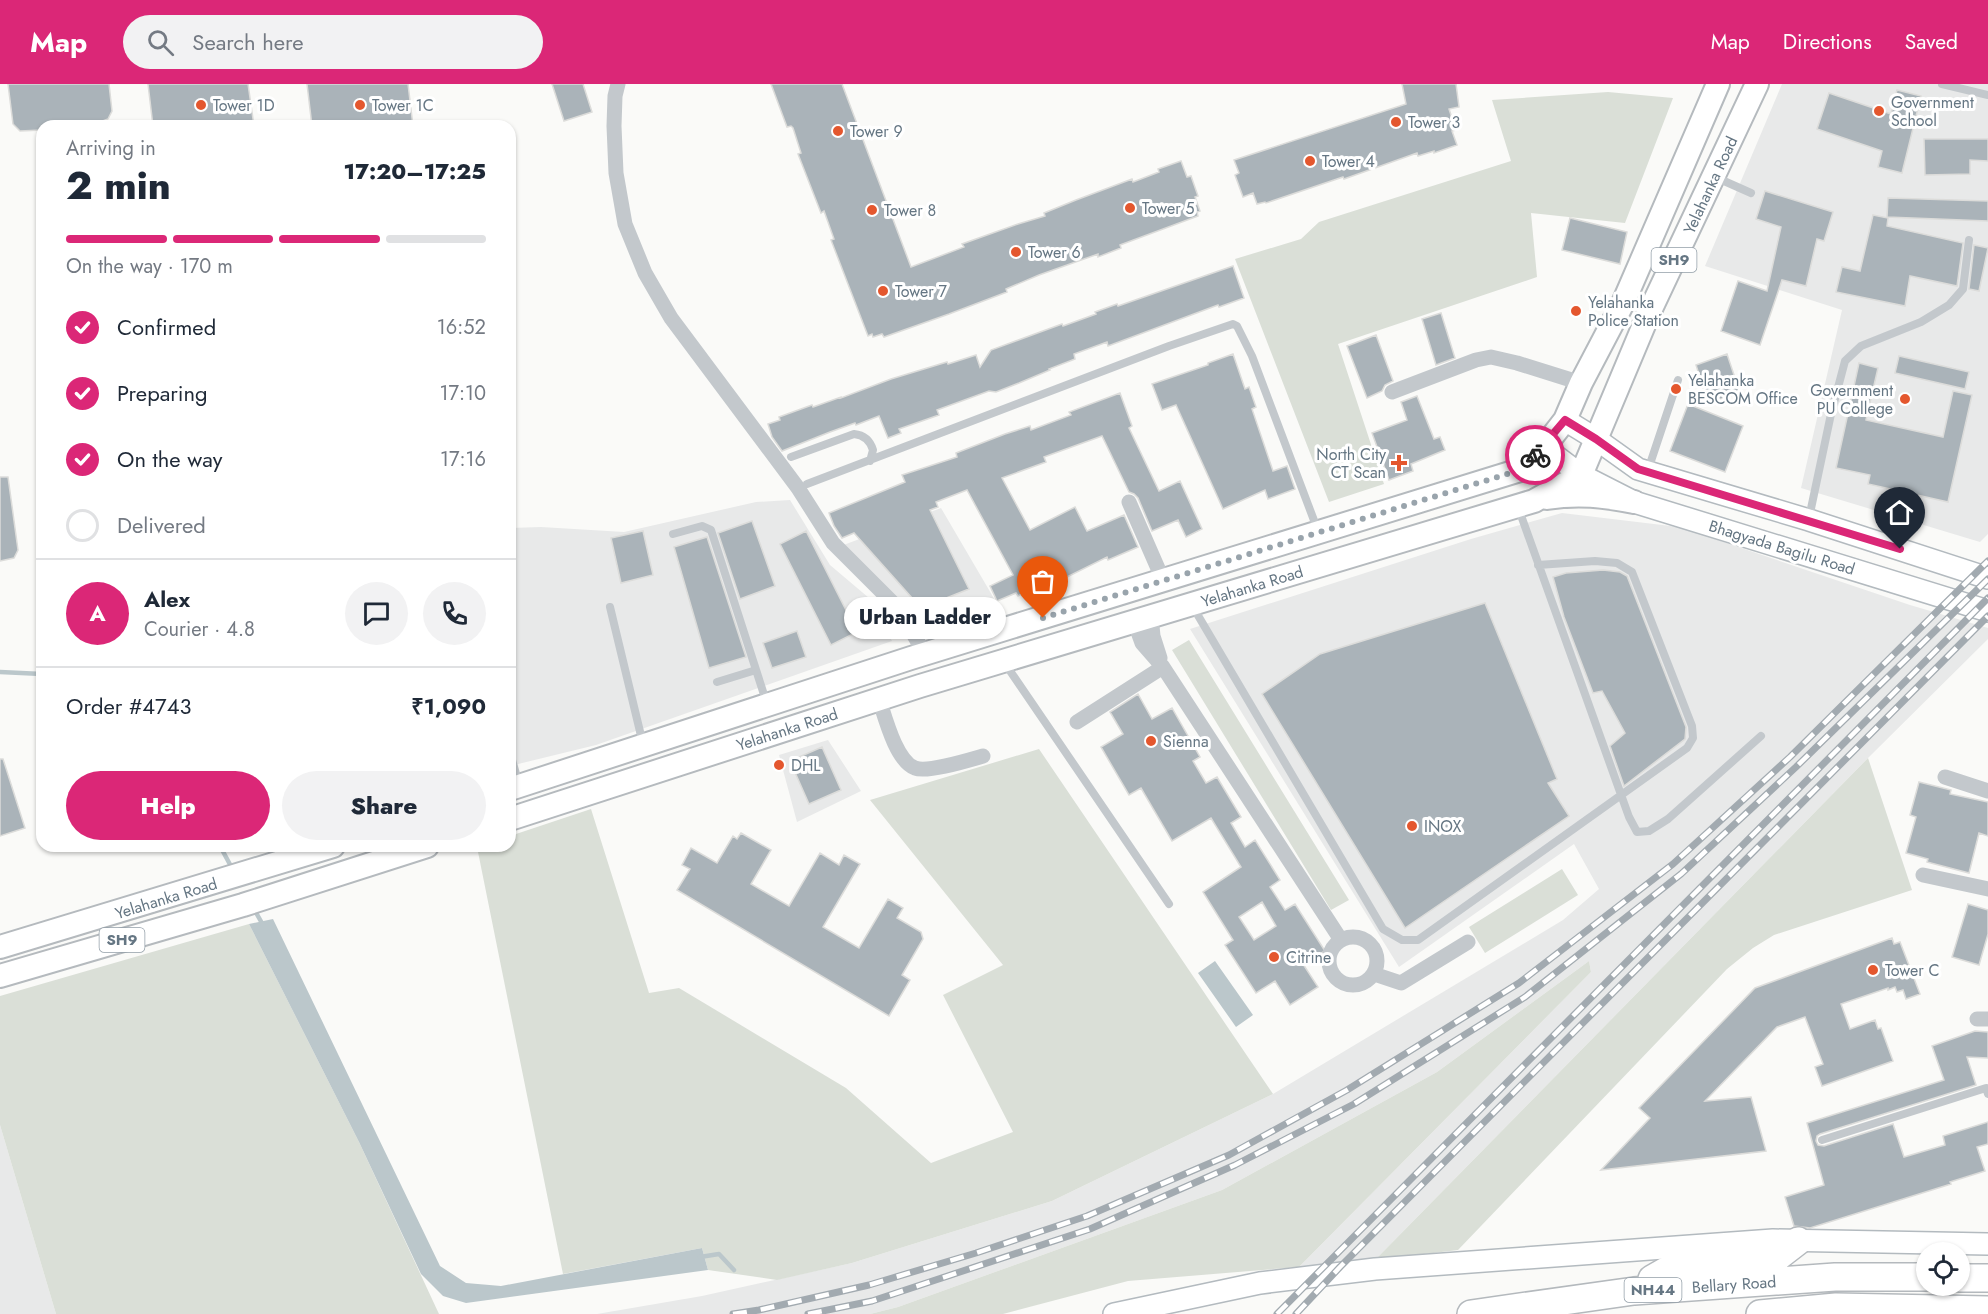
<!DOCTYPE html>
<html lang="en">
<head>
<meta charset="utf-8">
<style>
  :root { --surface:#fff; --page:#f2f2f3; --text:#1f2937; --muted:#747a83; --line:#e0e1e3; --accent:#db2777 }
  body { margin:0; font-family:Jost,sans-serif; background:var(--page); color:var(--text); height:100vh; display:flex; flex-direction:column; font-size:22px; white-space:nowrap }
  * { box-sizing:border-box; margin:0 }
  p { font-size:20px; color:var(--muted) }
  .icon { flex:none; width:33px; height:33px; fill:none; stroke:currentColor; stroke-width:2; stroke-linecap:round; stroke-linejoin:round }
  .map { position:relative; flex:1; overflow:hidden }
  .side { position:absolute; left:36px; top:36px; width:480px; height:732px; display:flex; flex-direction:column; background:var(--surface); border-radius:18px; box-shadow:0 2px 4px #0004 }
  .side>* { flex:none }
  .tools { position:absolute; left:1916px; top:1158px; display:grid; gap:12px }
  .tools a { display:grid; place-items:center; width:54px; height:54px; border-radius:50%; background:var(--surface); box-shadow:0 2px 4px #0004; font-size:30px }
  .pin { position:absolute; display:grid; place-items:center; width:51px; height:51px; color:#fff; margin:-62px -26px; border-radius:50% 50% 50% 0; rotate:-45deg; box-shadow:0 0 6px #0007 }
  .pin .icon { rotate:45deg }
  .courier { position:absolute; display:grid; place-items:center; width:60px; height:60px; margin:-30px; border:4px solid #db2777; border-radius:50%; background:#fff; color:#222; box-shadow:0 2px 8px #0007 }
  .bubble { position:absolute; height:42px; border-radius:21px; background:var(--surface); box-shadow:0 2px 4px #0004; font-size:20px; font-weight:800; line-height:42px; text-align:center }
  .summary em { font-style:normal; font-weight:800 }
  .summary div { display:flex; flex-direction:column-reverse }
  .summary { display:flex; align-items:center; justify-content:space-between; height:102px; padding:0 30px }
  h1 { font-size:39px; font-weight:800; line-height:45px }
  .bar { display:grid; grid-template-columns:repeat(4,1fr); gap:9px 6px; align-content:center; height:72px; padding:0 30px }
  .bar i { height:8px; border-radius:4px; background:var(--line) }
  .bar .active { background:var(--accent) }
  .bar p { grid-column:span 4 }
  .line { display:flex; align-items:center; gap:15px; padding:0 30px; border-top:2px solid var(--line) }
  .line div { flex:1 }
  .round { display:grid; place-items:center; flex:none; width:63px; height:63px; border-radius:32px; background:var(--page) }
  ol { padding:0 30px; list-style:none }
  li { display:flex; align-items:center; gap:18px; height:66px }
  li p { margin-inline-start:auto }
  li .icon { padding:6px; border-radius:50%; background:var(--accent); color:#fff; stroke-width:4 }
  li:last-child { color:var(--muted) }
  li i { width:33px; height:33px; border:3px solid var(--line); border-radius:50% }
  .cta { display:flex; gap:12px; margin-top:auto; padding:12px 30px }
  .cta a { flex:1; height:69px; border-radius:36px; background:var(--accent); color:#fff; font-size:24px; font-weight:800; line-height:69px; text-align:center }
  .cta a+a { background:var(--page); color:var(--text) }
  header { display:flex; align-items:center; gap:36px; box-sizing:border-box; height:84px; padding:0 30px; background:var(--accent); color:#fff }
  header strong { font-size:28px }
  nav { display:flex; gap:33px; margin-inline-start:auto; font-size:21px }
  .search { width:420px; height:54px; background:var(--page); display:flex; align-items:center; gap:15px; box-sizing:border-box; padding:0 21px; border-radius:33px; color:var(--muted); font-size:22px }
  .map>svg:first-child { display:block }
  .built { fill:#e8e9e9 }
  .green { fill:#dadfd7 }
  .water { fill:#bbc7cb }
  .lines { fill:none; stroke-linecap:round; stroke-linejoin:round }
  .stream { stroke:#bbc7cb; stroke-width:4.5 }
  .building { fill:#aab3b9; stroke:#dcdcda; stroke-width:1.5; fill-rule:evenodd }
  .secondary-casing { stroke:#b3babf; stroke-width:24 }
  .primary-casing { stroke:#b5babe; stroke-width:26 }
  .highway-casing { stroke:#b4b9bd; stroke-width:30 }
  .lane { stroke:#c3c8cc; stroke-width:8 }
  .street { stroke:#c3c8cc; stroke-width:15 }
  .secondary { stroke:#fff; stroke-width:21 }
  .primary { stroke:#fff; stroke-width:22 }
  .highway { stroke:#fff; stroke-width:27 }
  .rail-casing { stroke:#a2aab0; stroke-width:7 }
  .rail { stroke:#fff; stroke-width:4.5; stroke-dasharray:14; stroke-linecap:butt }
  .done { stroke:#99a4ac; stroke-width:6; stroke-dasharray:0 10.8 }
  .route { stroke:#db2777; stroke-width:8 }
  .poi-dot { fill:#e4572e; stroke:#fff; stroke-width:2 }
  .labels { text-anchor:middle; stroke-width:6; stroke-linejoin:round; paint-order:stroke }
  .shield { fill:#fff; stroke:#939fa8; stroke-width:1.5 }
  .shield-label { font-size:15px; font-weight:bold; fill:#657683 }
  .poi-label { font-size:16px; fill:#657683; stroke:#fff; text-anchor:start }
  .street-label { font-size:16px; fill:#657683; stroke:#fff }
</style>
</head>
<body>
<header>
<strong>Map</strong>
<div class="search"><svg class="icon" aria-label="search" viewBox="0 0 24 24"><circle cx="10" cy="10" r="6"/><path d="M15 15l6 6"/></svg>Search here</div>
<nav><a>Map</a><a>Directions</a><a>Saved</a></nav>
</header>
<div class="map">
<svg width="1988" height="1230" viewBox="0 0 1988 1230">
  <rect width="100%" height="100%" fill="#fafaf8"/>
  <path class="built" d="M1782,0H1988V450L1980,458L1801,404L1842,226L1705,182Z
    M790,416L830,481L869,514L892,557L596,661L510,682V444L541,443L624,448L756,418Z
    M941,424L999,523L930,544L841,462Z
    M1562,429L1679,443L1910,521L1988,544V555L1868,674L1375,1176L1299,1183L1591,888L1589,877L1437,988L1222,1106L898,1223L870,1230H597L702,1212L852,1179L1052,1117L1273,1010L1563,836L1599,805L1574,760L1399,883L1190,545L1471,455Z
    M828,656L861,707L797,738L779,671Z
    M0,1041L56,1230H0Z"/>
  <path class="green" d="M1608,8L1673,14L1625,139L1531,129L1537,193L1338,260L1384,400L1329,418L1235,175L1301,155L1319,138L1511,77L1492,16Z
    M1189,556L1349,816L1331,826L1172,566Z
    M1039,665L1273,1010L1052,1117L852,1179L777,1196L708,1186L702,1164L563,1190L477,763L510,762V752L591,725L649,909L679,904L846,1004L931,1079L1013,1048L943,911L1003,881L870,716Z
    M1868,674L1912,806L1774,851L1753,864L1727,885L1458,1166L1375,1176Z
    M1562,785L1578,811L1485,869L1469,843Z
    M249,840L359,1058L439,1230H56L0,1041V912Z
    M1589,877L1591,888L1299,1183L1128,1197L1003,1230H870L898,1223L1222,1106L1437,988Z"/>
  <path class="water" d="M273,835L440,1182L466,1199L501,1202L702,1164L708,1186L466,1219L443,1212L421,1190L359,1058L249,840Z
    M1215,877L1253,931L1236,943L1198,889Z"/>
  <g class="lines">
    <path class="stream" d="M0,588L42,590
      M220,762L233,786
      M254,825L263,841
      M700,1173L719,1170L734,1186"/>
  </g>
  <path class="building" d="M8,0H109L112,27L108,35L100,38L70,42H42V46L20,47L13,40Z
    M148,0H248L254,42H153Z
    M307,0H408L413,42H312Z
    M552,0H583L592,28L564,37Z
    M771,0H842L911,183L964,163L962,160L1018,140L1045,132L1044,129L1076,116L1132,95L1133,98L1159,88L1158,85L1181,77L1187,93L1191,92L1198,112L1195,113L1200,127L1197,128L1198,132L1120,161L1121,164L1098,173V170L1039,191L1006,205L1007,208L949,230L884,253L882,250L873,253L872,250L868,252L831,156L834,155L824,127L821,129L798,70L801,69L793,44L791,42L787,43Z
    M1402,0H1456L1459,23L1449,25L1456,46L1452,47L1457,61L1434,69V67L1418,72L1417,69L1344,95L1343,93L1266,119L1265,118L1257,120L1253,109L1243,113L1235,91L1239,89L1234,76L1406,20Z
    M1897,6L1921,12L1902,89L1878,83L1882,67L1817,45L1829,9L1891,30Z
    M1924,55H1988V77L1970,76V90L1925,91Z
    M1765,107L1833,128L1824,157L1817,155L1806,202L1782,196L1760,261L1721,247L1738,197L1767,207L1781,143L1756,135Z
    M1888,114L1988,117V137L1887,133Z
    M1873,131L1888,134L1887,142L1963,159L1957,202L1910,192L1905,222L1836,208L1842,183L1860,187Z
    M1570,134L1627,148L1620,180L1562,166Z
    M1974,161L1988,164L1979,207L1969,205Z
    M1233,182L1244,214L1219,223L1218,221L1108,262L1107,258L1074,270L1075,275L1049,285L1050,286L1019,299L996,308L989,307L937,326L939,331L899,345L901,349L888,354L879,332L856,341L855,339L830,348L782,367L772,353L768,340L780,336L779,333L812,321L813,323L841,313V314L891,295L947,278L948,280L976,271L980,283L991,266L1062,240L1063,242L1096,230L1095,228L1117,220L1118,222Z
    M1441,229L1455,274L1436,281L1422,235Z
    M1376,251L1393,297L1385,301L1382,307L1367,314L1347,262Z
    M1233,270L1245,305L1249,303L1256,323L1252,325L1273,387L1287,382L1295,405L1268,415L1265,406L1223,425L1176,321L1162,326L1152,300L1208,281V279Z
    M1727,270L1740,309L1708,319L1696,281Z
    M1899,272L1969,288L1965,305L1895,289Z
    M1859,279L1878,284L1866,336L1943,353L1953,307L1972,311L1948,418L1868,400L1870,391L1836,384Z
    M1120,309L1132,342L1129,344L1159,407L1180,397L1202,445L1186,453L1178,436L1152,447L1138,414L1134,410L1129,408L1102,352L1044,373L1046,378L1002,394L1030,446L1075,423L1087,447L1124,431L1138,463L1108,476L1107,473L1067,493L1064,487L1018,512L1016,509L997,517L990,502L1013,491L967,406L936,418L938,423L930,426L969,505L921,524L854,449L842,454L834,442L829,429L905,398L902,391L957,373L956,369L1005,350L1030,342L1031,346L1071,331L1069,328Z
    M1417,312L1434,355L1440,353L1445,366L1411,380L1413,387L1389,396L1372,349L1407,336L1401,318Z
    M1688,320L1743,342L1725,388L1670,367Z
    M0,393H8L18,466L14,474L0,477Z
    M752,437L775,502L740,515L718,449Z
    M643,447L653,491L621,499L611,454Z
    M806,447L857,548L831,561L780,460Z
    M707,453L746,573L709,584L674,463Z
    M1603,486L1620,488L1627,492L1686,643L1685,655L1624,702L1610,662L1625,649L1602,607L1593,609L1564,533L1553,493L1566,489Z
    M1485,519L1557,695L1548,699L1569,732L1405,844L1262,610L1320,570Z
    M797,547L806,573L772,584L763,559Z
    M1138,610L1152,635L1172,624L1200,673L1193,677L1206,699L1217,693L1241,733L1231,739L1245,763L1255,756L1280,796L1270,803L1285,826L1295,820L1325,867L1303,880L1318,903L1290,921L1275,897L1256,909L1225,861L1233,856L1203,808L1241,783L1211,734L1172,757L1141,704L1129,711L1101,663L1123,650L1110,628ZM1262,818L1276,842L1254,856L1239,833Z
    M822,663L841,706L809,720L790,677Z
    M0,675H3L25,744L0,752Z
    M1919,698L1951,706L1950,710L1988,718V752L1979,749L1969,789L1927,778L1928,775L1906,769L1916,733L1910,731Z
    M741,749L771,766L751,800L789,822L820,769L839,781L844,771L860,780L823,843L859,864L888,815L903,824L897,834L921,848L923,855L902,891L910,896L889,932L677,806L690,785L682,781L691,764L717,779L733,752L737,755Z
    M1968,820L1988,826V850L1979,881L1952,873Z
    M1892,854L1894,860L1900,858L1920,910L1906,915L1903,906L1897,908L1895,903L1888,906V904L1841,920L1850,945L1875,936L1878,945L1881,944L1893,977L1822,1002L1815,983L1823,980L1805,933L1777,943L1705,1017L1751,1013L1766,1067L1601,1086L1650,1034L1639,1024L1755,904Z
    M1975,947L1988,948V974L1967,973L1976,1001L1820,1050L1817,1052L1816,1057L1818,1061L1824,1062L1893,1040L1904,1073L1945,1061L1943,1052L1988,1038V1060L1977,1063L1985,1087L1950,1098L1951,1100L1810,1144L1794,1142L1785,1113L1824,1101L1807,1039L1944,996L1932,962Z"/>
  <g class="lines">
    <g class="secondary-casing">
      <path id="secondary" d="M1565,336L1596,355L1638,385L1809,436L1988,494
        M1544,363L1581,391L1634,418L1988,527
        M1114,1230L1260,1199L1375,1185L1773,1156L1988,1160"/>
    </g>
    <g class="primary-casing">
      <path id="primary" d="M1547,414C1579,409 1603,412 1634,418
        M510,705L911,574L1520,386L1544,363L1565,336L1581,299L1624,217L1718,0
        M510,735L920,602L1534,417L1581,391L1649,229L1757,0
        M0,863L333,762
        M0,892L243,821L427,762"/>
    </g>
    <g class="highway-casing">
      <path id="highway" d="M1959,1194H1988
        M1652,1195L1666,1187L1776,1174L1798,1157
        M1471,1230L1634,1207L1835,1193H1926
        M1760,1230L1836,1223L1988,1226"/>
    </g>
    <path class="lane" d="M1942,0L1988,11
      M1715,93L1751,109
      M791,373L854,350C864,351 870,356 873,366L870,377
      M1648,386L1678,296
      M807,400L1169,262L1233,240L1237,242L1252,272L1318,447
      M1518,423L1629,733L1637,748L1649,747L1668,735L1761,652
      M1809,434L1831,330L1845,277L1861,262L1921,238L1949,221L1963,205L1969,156
      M673,450L702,442L711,446L767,620
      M610,523L643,660
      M1193,523L1383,845L1402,856H1418L1687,664L1693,654L1692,642L1632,488L1617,479L1595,477L1538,481
      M944,563L937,546L936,537L940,532L980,517L985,519L1001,544
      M1004,578L1169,820
      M717,598L756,586
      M510,669L519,700
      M1822,1056L1986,1004L1988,1010"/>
    <path class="street" d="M618,0L615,12L614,42L616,89L625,140L645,189L671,234L798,404L833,459L898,524L925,570
      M1392,308L1476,276L1491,273L1517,279L1581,299
      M1129,418L1163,496
      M1151,532L1153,552L1160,574
      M1134,537L1142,559L1163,583L1341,856
      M879,615C885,633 896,677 915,684C927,689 969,676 983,672
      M1077,638L1163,583
      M1945,693L1988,707
      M1923,791L1988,805
      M1329 877a24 24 0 1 1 48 0a24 24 0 1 1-48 0Z
      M1374,890L1401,899L1468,858
      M1977,935H1988"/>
    <use href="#secondary" class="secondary"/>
    <use href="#primary" class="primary"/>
    <use href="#highway" class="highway"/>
    <g class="rail-casing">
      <path id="rail" d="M733,1230L759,1226L869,1201L976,1169L1087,1132L1229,1071L1347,1006L1519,899L1673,780L1790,673L1988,477
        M808,1230L872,1217L1090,1145L1235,1081L1354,1020L1525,913L1681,790L1796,683L1988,495
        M1277,1230L1988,514
        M1296,1230L1340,1183L1988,532"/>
    </g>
    <use href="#rail" class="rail"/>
  </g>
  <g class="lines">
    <path class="done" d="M1043,534L1520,386L1535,371"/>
    <path class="route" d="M1535,371L1565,336L1596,355L1638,385L1900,465"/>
  </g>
  <g class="poi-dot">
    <circle cx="201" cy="21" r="6"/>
    <circle cx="360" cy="21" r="6"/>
    <circle cx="1879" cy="27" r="6"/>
    <circle cx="1396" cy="38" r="6"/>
    <circle cx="838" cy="47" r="6"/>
    <circle cx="1310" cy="77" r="6"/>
    <circle cx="1130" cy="124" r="6"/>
    <circle cx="872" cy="126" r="6"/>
    <circle cx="1016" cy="168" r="6"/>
    <circle cx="883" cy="207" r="6"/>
    <circle cx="1576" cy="227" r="6"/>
    <circle cx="1676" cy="305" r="6"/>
    <circle cx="1905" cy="315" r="6"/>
    <path d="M1396 370h6v6h6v6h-6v6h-6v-6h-6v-6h6z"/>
    <circle cx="1151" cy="657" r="6"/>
    <circle cx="779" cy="681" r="6"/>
    <circle cx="1412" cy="742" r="6"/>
    <circle cx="1274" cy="873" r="6"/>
    <circle cx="1873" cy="886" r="6"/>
  </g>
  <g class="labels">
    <g class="shield">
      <rect x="1651.5" y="164" width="45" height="24" rx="4.5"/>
      <rect x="99.5" y="844" width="45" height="24" rx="4.5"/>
      <rect x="1624.5" y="1194" width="57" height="24" rx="4.5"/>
    </g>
    <g class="shield-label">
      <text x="1674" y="181">SH9</text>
      <text x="122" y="861">SH9</text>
      <text x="1653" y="1211">NH44</text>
    </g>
    <g class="poi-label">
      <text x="1891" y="24">Government<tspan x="1891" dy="18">School</tspan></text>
      <text x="213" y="27">Tower 1D</text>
      <text x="372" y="27">Tower 1C</text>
      <text x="1408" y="44">Tower 3</text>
      <text x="850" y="53">Tower 9</text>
      <text x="1322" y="83">Tower 4</text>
      <text x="1142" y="130">Tower 5</text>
      <text x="884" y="132">Tower 8</text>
      <text x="1028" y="174">Tower 6</text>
      <text x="895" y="213">Tower 7</text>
      <text x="1588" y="224">Yelahanka<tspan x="1588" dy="18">Police Station</tspan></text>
      <text x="1688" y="302">Yelahanka<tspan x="1688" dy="18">BESCOM Office</tspan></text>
      <text x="1893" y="312" text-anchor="end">Government<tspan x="1893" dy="18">PU College</tspan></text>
      <text x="1386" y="376" text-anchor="end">North City<tspan x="1386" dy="18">CT Scan</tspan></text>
      <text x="1163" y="663">Sienna</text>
      <text x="791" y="687">DHL</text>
      <text x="1424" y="748">INOX</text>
      <text x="1286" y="879">Citrine</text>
      <text x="1885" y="892">Tower C</text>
    </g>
    <g class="street-label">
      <text transform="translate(1710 101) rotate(-65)" y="6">Yelahanka Road</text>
      <text transform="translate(1782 463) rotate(17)" y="6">Bhagyada Bagilu Road</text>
      <text transform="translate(1252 502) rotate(-17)" y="6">Yelahanka Road</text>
      <text transform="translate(787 645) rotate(-18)" y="6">Yelahanka Road</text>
      <text transform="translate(166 814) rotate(-17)" y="6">Yelahanka Road</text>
      <text transform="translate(1734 1200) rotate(-4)" y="6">Bellary Road</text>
    </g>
  </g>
</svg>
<div class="tools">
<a><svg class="icon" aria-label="locate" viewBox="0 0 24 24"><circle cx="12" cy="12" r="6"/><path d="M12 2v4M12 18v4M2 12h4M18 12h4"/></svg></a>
</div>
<div class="pin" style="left:1043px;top:534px;background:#ea580c"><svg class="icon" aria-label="bag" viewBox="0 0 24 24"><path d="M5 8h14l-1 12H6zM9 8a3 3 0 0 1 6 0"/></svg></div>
<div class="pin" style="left:1900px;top:465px;background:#1f2937"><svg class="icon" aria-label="home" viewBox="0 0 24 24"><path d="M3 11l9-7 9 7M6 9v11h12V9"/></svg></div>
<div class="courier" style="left:1535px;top:371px"><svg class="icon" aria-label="bike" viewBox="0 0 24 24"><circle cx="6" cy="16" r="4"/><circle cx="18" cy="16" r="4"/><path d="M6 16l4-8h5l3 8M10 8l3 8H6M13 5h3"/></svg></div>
<div class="bubble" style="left:844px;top:513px;width:162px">Urban Ladder</div>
<section class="side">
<div class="summary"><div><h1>2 min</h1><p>Arriving in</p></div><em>17:20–17:25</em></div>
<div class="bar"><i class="active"></i><i class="active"></i><i class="active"></i><i></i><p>On the way · 170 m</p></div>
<ol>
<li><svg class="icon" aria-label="check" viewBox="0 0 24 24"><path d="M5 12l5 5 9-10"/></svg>Confirmed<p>16:52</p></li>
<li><svg class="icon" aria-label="check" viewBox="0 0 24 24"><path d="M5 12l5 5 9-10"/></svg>Preparing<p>17:10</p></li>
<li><svg class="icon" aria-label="check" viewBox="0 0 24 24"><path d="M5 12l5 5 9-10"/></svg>On the way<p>17:16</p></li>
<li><i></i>Delivered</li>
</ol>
<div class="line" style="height:108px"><b class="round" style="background:var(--accent);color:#fff">A</b><div><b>Alex</b><p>Courier · 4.8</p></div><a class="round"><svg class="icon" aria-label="chat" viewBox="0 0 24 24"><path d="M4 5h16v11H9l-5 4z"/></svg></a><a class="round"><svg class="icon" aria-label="phone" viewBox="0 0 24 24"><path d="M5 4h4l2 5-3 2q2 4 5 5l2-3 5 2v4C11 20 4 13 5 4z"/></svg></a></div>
<div class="line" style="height:78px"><div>Order #4743</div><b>₹1,090</b></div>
<div class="cta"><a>Help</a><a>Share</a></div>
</section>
</div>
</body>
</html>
